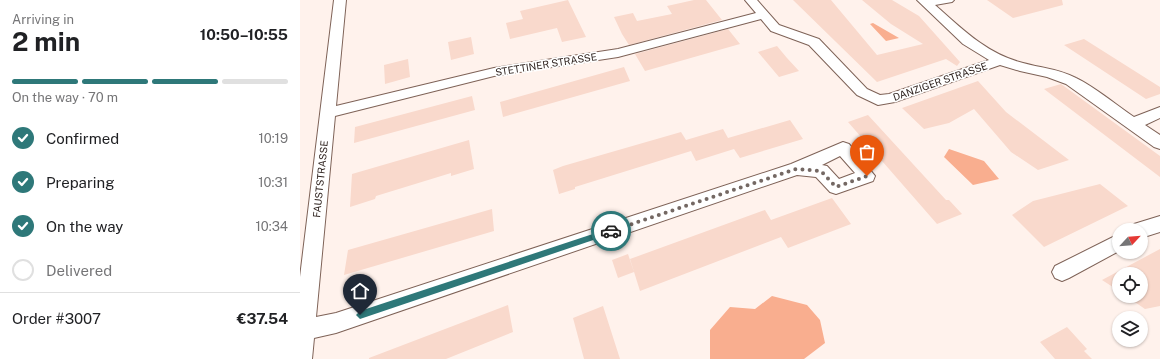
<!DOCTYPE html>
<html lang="en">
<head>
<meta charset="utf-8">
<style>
  :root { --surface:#fff; --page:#f6f6f6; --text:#202124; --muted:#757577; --line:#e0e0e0; --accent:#2e7879 }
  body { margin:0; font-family:"Public Sans",sans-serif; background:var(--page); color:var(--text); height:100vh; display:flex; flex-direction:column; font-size:15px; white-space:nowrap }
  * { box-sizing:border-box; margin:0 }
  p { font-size:13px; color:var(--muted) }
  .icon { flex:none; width:22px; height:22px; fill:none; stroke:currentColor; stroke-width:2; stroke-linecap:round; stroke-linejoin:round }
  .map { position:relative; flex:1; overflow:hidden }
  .side { display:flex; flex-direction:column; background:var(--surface); width:300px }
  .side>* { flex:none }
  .needle { width:26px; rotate:64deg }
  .fabs { position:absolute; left:812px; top:223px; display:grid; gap:8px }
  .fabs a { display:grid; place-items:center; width:36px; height:36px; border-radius:50%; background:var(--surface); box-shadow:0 1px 3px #0004; font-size:20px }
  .pin { position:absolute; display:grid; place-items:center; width:34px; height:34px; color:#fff; margin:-41px -17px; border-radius:50% 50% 50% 0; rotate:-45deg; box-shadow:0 0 4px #0007 }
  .pin .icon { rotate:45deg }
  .courier { position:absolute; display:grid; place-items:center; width:40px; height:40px; margin:-20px; border:3px solid #2e7879; border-radius:50%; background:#fff; color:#222; box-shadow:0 1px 5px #0007 }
  .head em { font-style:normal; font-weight:700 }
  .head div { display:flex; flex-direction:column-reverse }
  .head { display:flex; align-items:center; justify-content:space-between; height:68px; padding:0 12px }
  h1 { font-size:26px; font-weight:700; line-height:30px }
  .bar { display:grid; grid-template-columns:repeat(4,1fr); gap:6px 4px; align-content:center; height:48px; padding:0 12px }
  .bar i { height:5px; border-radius:3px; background:var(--line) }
  .bar .current { background:var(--accent) }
  .bar p { grid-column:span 4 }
  .line { display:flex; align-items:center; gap:10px; padding:0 12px; border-top:1px solid var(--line) }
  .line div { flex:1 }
  ol { padding:0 12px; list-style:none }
  li { display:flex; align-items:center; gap:12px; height:44px }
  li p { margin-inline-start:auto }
  li .icon { padding:4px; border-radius:50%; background:var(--accent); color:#fff; stroke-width:4 }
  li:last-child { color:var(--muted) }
  li i { width:22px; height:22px; border:2px solid var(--line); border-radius:50% }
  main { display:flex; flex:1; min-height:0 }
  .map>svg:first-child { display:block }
  .green { fill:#f9ae8f }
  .building { fill:#f9d9cc }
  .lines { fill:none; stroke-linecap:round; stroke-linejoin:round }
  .street-casing { stroke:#7e6257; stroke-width:2 }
  .street { fill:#fff; fill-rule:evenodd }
  .route { fill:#2e7879 }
  .done { stroke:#746863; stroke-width:4; stroke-dasharray:0 7.2 }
  .labels { text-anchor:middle; stroke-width:3.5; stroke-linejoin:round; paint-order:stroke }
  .street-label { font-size:10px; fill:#291d19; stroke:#fff }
</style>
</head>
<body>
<main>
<section class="side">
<div class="head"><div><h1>2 min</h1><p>Arriving in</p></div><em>10:50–10:55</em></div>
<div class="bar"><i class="current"></i><i class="current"></i><i class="current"></i><i></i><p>On the way · 70 m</p></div>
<ol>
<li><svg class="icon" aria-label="check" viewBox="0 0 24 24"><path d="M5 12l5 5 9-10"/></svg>Confirmed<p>10:19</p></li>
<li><svg class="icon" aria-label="check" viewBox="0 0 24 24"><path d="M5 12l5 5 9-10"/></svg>Preparing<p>10:31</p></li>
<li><svg class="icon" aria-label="check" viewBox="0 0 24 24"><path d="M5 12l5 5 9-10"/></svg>On the way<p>10:34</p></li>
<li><i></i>Delivered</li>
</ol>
<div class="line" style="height:52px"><div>Order #3007</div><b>€37.54</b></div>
</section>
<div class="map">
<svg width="860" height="359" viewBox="0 0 860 359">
  <rect width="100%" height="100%" fill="#fff2ec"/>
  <path class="green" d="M573,23L599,38L586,41L570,24Z
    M649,149L684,161L699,179L673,185L644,157Z
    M472,296L507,305L520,320L525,343L504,359H410V330L430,307L455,309Z"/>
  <path class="building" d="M268,0L286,37L262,42L257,28L210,39L206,23L223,19L220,11Z
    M394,0H406L422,20L329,45L322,34L314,17L333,13L337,21L372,14L367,6Z
    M493,0H531L577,55L623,44L591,24L562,0H592L619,16L660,62L657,66L646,59L577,82Z
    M687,0H762L763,5L713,18Z
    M428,29L440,44L345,71L335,54Z
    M171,37L174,54L151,60L148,42Z
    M784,39L860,87V94L846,99L764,45Z
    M477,46L487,58L499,71L479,77L458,52Z
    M108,59L110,77L85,84L84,65Z
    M324,67L330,81L203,117L200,102Z
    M678,81L706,112L769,160L738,170L711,152L674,109L649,123L624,129L602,108Z
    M761,84L860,156V177L744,89Z
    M172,96L175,110L54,143L55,127Z
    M568,115L646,200H649L662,214L637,224L548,122Z
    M490,120L503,139L440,158L434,149L396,161L391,151L275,187V189L259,194L253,170L263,166L381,132L386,140L423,129L428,138Z
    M169,140L174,169L151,176V173L76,196L75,199L50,207L52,174Z
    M800,184L828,206L744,247L712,215L733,201Z
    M532,198L551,224L488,248L481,237L340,291L330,259L465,210L471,220Z
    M192,209L194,231L44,275L48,250Z
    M860,249V306L845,309L826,296H841V274H819V291L802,280Z
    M328,254L334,272L318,278L312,260Z
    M208,305L213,332L146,359H69V358Z
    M303,306L320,359H284L273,318Z
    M767,327L787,349L784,351L792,359H755L740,342Z"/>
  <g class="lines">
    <g class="street-casing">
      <path id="street" d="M34,0H46L36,106L194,68L318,49L456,13L445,0H457L479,25L519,39L567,89L580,95L589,94L689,60L663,44L617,0H654L652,2L635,5C662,29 687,54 723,63C741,68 759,69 776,78C795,87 816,105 834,117L860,107V118L845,125L860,135V149L854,147L766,84L747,77L720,71L700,65L595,102L578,105L557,95L509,45L471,31L461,19L318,57L194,76L35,116L16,317L36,313L491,164L543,142L549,144L575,176L573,181L536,194L530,192L516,177L497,175L36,333L14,338L12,359H0V277ZM540,156L555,173L539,179L527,166L522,165Z
        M860,216V232L841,238V230H832L834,224Z
        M819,234V251L769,278L762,281L755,278L752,272L755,266Z"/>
    </g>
    <use href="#street" class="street"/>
  </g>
  <path class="route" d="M311,228H314V233L60,319L56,315L60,311Z"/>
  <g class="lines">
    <path class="done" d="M311,231L496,169L521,171L536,187L567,176"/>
  </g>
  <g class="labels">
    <g class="street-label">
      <text transform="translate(246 64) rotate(-9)" y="4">STETTINER STRASSE</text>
      <text transform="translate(640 81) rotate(-19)" y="4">DANZIGER STRASSE</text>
      <text transform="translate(20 179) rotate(-84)" y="4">FAUSTSTRASSE</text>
    </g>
  </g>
</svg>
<div class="fabs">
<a><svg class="needle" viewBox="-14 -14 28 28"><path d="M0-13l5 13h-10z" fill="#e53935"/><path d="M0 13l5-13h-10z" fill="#757577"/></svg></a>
<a><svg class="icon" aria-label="locate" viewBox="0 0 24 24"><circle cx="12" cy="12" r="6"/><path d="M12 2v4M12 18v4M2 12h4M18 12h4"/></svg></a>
<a><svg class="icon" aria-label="layers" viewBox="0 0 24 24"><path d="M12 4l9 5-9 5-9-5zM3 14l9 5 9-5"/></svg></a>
</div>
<div class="pin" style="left:567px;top:176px;background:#ea580c"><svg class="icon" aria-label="bag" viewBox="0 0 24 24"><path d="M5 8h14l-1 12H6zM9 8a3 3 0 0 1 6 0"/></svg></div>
<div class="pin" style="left:60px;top:315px;background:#1f2937"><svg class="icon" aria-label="home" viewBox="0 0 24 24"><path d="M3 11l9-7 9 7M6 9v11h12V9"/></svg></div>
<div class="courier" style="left:311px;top:231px"><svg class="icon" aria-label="car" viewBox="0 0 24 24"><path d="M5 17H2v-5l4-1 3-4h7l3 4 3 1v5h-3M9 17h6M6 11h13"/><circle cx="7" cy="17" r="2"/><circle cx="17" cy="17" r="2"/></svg></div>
</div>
</main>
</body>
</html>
